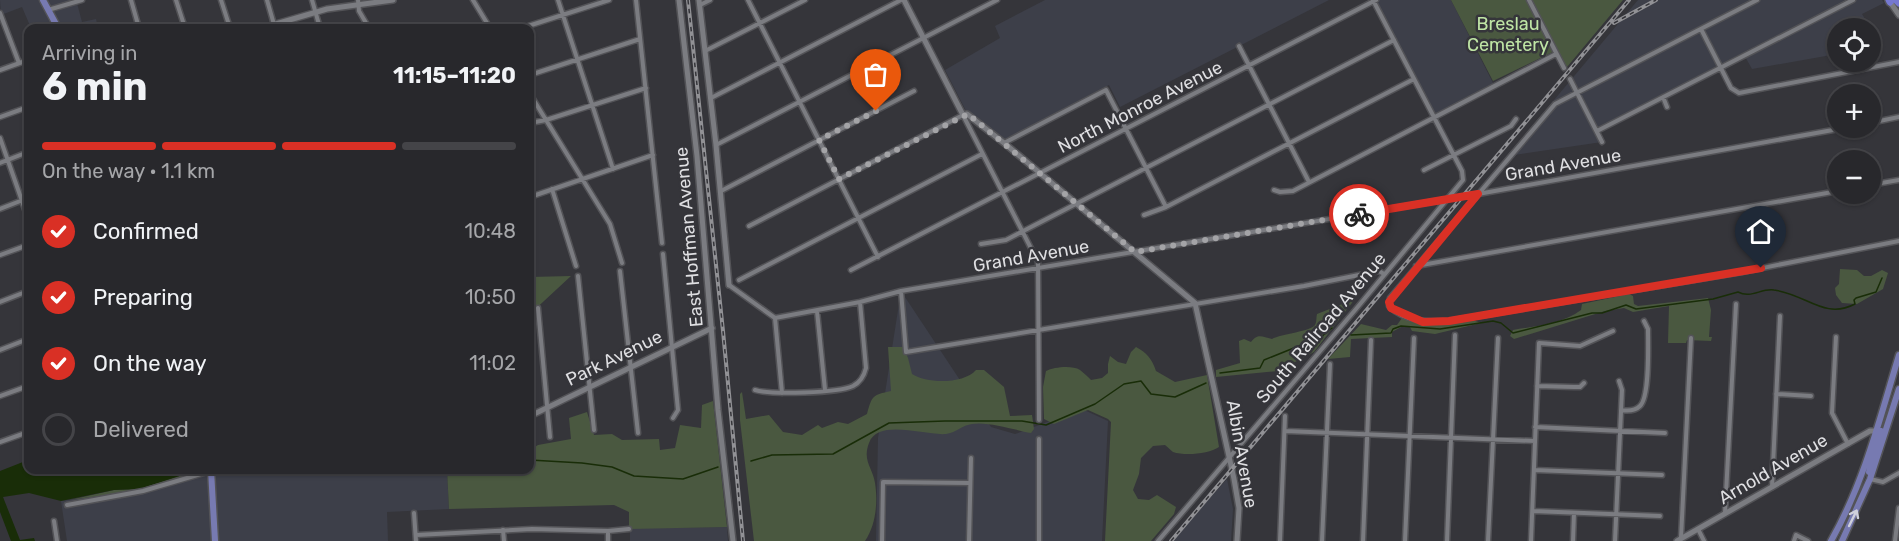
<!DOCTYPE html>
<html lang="en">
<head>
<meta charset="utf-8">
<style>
  :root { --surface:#28282c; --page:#303034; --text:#f1f3f6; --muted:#a5a6a9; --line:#444448; --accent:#d93025 }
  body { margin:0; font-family:Rubik,sans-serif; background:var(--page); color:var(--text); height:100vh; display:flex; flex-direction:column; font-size:22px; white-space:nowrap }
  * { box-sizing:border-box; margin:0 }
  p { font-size:20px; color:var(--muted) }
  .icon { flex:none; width:33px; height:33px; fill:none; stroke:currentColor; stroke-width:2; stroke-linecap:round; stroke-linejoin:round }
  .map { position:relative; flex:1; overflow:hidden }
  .panel { position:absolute; left:24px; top:24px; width:510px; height:450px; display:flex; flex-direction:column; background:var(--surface); border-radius:12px; box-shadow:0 2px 4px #0004,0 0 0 2px var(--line) }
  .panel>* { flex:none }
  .buttons { position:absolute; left:1827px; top:18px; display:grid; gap:12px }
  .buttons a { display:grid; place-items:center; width:54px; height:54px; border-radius:50%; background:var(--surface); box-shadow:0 2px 4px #0004,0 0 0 2px var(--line); font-size:30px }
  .pin { position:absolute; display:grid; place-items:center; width:51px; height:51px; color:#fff; margin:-62px -26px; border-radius:50% 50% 50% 0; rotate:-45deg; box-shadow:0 0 6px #0007 }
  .pin .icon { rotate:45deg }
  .courier { position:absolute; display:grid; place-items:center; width:60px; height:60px; margin:-30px; border:4px solid #d93025; border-radius:50%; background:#fff; color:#222; box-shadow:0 2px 8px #0007 }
  .summary em { font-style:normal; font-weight:700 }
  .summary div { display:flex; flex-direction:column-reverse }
  .summary { display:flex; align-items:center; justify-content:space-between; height:102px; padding:0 18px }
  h1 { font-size:39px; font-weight:700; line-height:45px }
  .bar { display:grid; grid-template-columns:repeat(4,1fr); gap:9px 6px; align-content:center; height:72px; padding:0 18px }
  .bar i { height:8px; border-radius:4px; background:var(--line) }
  .bar .current { background:var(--accent) }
  .bar p { grid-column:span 4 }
  ol { padding:0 18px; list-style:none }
  li { display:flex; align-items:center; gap:18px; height:66px }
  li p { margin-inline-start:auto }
  li .icon { padding:6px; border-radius:50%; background:var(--accent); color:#fff; stroke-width:4 }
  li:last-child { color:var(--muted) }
  li i { width:33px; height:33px; border:3px solid var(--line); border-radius:50% }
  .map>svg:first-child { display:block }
  .built { fill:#3d3f49 }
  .green { fill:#4a5840 }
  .water { fill:#192d08 }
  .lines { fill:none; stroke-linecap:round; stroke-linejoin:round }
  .stream { stroke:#192d08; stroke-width:1.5 }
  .street-casing { stroke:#535357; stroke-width:7 }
  .secondary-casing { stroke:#535357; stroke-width:8 }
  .primary-casing { stroke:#535357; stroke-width:9 }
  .highway-casing { stroke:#535357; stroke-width:10 }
  .street { stroke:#7b7c81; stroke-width:4 }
  .secondary { stroke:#7b7c81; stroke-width:5 }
  .primary { stroke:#777ab1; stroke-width:6 }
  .highway { stroke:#7578d1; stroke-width:7 }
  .rail-casing { stroke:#919195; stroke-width:4 }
  .rail { stroke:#35353a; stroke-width:1.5; stroke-dasharray:4.5; stroke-linecap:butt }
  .oneway { stroke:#cfd0db }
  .done { stroke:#a4a4a7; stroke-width:6; stroke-dasharray:0 10.8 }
  .route { stroke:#d93025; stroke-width:8 }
  .labels { text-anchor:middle; stroke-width:5; stroke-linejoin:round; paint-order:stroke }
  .park-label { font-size:18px; fill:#bfe5a5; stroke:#35353a }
  .street-label { font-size:18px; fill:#dfdfe2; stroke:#35353a }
</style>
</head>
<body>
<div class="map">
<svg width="1899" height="541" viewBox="0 0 1899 541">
  <rect width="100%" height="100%" fill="#35353a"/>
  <path class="built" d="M0,0H73L74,3H77L82,22L96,19L98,28H31L22,7L1,15Z
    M1045,0H1329L1120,107L1109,85L1005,139L966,111L945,70L1000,38L995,26Z
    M1376,0H1451L1494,85L1434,117L1374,1Z
    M1638,0H1882L1884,3L1862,14L1868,24L1861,28H1838L1837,54L1752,69L1743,53L1594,130L1602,142L1507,156Z
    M901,291L991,427L1015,434L1082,409L1108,421L1102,541H876L878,438Z
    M204,470H447L449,509L387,512L388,541H67L61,501L140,490L203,476Z
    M1227,479L1233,509L1231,541H1171Z
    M727,527L728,541H630V528Z"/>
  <path class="green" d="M1451,0H1623L1567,67L1557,50L1493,81Z
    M1840,269L1857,270L1864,276H1871L1882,270L1888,273L1883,289L1857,304L1842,303L1836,295L1835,288L1839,284Z
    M571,276L530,314V277Z
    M1629,294L1633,296L1634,304L1638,306L1708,298L1711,310L1709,337H1712L1711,341L1687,340L1686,343H1668L1669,306L1633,312L1624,308L1605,311L1514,339L1510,336L1513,330C1535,326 1563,324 1581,310L1582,304Z
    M1355,299L1314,352L1278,371L1216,377V370L1240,363L1239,341L1244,339L1251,342C1258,333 1262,337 1272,339C1281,334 1312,331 1315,325C1317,321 1316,318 1317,314Z
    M1402,318L1422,325L1473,320L1481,323L1435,334L1412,331L1410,327L1403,326L1392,332V337L1351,339L1350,357L1328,359L1361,324L1386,330L1392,325H1397Z
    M888,347H903L908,358L912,374C927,384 964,384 976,370H984L1004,387L1010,416L1032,415L1034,429L1031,433C1015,430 987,421 972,424C963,425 955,433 946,434C926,436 878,418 869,443C862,461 873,468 875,483C878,502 876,525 865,541H754L740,420V394L742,392L746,419L769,415L783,432L802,435L818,425L822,428L838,422L848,424L867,414C872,396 872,395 891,391Z
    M1136,347C1147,353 1152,359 1156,371L1175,382L1207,375L1219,447C1209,454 1185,456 1173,452C1170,450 1168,447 1165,445L1153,446L1141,458L1139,474L1133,490L1138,499L1149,500L1157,495L1176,507L1174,514L1151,541H1105L1111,422L1108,419L1088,410L1054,424L1044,419L1043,387L1046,371C1054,367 1072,365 1080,370C1084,373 1088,377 1091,380L1102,378L1108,373V364L1110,356L1118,362L1126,364L1131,352Z
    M713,401L727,527L629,529V512L614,505L449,509L447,470H530V450L538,445L571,439L569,418L587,412L594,435L612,434L622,440L659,439L660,450L675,448L680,425L701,428L702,405Z
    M198,470H202L142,490L70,500L114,490L139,489Z"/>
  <path class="water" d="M28,460V470H71L75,476L95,473L96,470L138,472L139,470H198L139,489L114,490L61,501L29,493L3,497L20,540L34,538L35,541H11L0,512V471Z"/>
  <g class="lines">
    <path class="stream" d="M1351,335L1391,333L1393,329L1401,326L1440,329L1493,321L1501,323L1513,333L1592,313H1602L1626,305L1636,309L1713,299L1738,292C1751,299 1761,288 1774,290C1806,294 1824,320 1855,304L1854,300L1856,298L1876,292L1882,278
      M1220,373L1260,368L1264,360L1321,337L1332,328
      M530,460L582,463L612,467L634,476L683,479L718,467
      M751,461L772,455L833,454L889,423L945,421H1022L1046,425L1095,404L1124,384L1141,381L1151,394L1175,397L1206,383
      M476,470L494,473L504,470"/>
    <g class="street-casing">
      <path id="street" d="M131,0L139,28
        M176,0L185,28
        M221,0L230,28
        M267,0L275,28
        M312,0L320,28
        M358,0L359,11L369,28
        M473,0L490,28
        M558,0L613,169
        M636,0L662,243
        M748,0L878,257
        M1529,0L1564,68
        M1757,0L1555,104L1390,298L1389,306C1405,322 1428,322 1449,321L1742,272L1899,241
        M700,5L710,0
        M48,10L82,0
        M0,13L19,63
        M522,28L609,0
        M1701,29L1731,88L1739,93L1899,62
        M1239,46L1309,182
        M705,51L805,0
        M0,70L28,60
        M530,75L640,39
        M1570,79L1602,142
        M530,94L610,224L622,263
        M1663,97L1667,107
        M711,98L901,0
        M0,117L28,107
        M530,123L546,120L646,88
        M1870,123L1899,117
        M1597,131L1853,0
        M0,138L28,218
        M1004,143L1106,90L1166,207
        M716,145L997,0
        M0,163L28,152
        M1424,170L1511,126L1516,119
        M1870,185L1899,180
        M552,189L576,266
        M1274,190L1280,192L1293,191L1556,54
        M721,191L914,91
        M530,197L653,155
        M0,209L28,198
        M1144,215L1166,207L1414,79
        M749,226L963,115L1038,262L1039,420
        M981,244L1006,240L1394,40
        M663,254L678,410L673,418
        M0,255L28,245
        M1416,266L1838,191
        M851,270L1376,0
        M620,271L638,433
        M578,276L594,430
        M739,280L982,154
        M729,285L775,318L860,302L901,291L1478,194L1844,128
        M901,291L906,352L1304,286L1379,271L1384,274
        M0,302L28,291
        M538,308L550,437
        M817,311L825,390
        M775,318L782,393
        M1836,337L1832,413L1848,444
        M0,350L28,339
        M1537,386L1574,387H1580L1584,383
        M755,390C771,395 838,393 853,386C861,382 864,376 866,368L860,302
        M1776,394L1811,396
        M0,396L28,386
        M1621,410C1627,411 1635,411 1640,406C1650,397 1648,344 1648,329L1644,321
        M1535,427L1665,433
        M1285,431L1535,441
        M1039,439V541
        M0,442L28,432
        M1534,470L1662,475
        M1870,479L1883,482L1899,473
        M1772,487L1780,316
        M67,505L143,491L211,471
        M1533,511L1660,516
        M414,513L416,541
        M1725,513L1736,304
        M54,521L57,541
        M1698,529L1704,541
        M503,530L504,541
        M416,535L532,529L608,531L629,529
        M1681,538L1691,338
        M608,541V531
        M882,541L883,482L970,483
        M969,541L971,458
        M1158,541L1356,309L1463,180L1462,171L1373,0
        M1280,541L1285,416
        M1322,541L1330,364
        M1363,541L1371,340
        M1405,541L1414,338
        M1447,541L1455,335
        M1488,541L1498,338
        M1531,541L1539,343L1580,346L1613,331
        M1573,541L1574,513
        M1615,541L1622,390L1619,381
        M1794,541L1796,535L1808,541
        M1895,541L1899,508"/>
    </g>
    <g class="secondary-casing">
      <path id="secondary" d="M679,0L697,156L718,410L733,541
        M699,0L716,145L729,285
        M904,0L963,115L967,114L1004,143L1195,303L1234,479L1239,508L1237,541
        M1890,2L1899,15
        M262,28L327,9L393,0
        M530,416L712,328
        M1677,541L1870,431H1880"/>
    </g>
    <g class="primary-casing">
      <path id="primary" d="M43,0L58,28
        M211,470L215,541
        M1869,472L1881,431
        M1831,541C1864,483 1880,418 1899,355
        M1842,541L1870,479L1899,389"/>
    </g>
    <g class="highway-casing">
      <path id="highway" d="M1889,0L1890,2
        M1896,0L1899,3"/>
    </g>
    <use href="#street" class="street"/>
    <use href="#secondary" class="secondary"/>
    <use href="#primary" class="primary"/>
    <use href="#highway" class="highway"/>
    <g class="rail-casing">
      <path id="rail" d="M688,0L723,331L743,541
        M1614,23L1656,0
        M1171,541L1629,0"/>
    </g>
    <use href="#rail" class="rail"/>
  </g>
  <defs><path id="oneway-shaft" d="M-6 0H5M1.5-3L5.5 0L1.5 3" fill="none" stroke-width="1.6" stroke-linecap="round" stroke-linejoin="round" transform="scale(1.5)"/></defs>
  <use class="oneway" href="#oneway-shaft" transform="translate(1853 518) rotate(-64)"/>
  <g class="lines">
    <path class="done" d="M876,111L819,140L839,179L968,114L1135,252L1359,214"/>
    <path class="route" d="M1359,214L1478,194L1389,302L1391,308L1423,322L1449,321L1761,268"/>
  </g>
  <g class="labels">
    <g class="park-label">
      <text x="1508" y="30">Breslau<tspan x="1508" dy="21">Cemetery</tspan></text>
    </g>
    <g class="street-label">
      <text transform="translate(1140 107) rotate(-27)" y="6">North Monroe Avenue</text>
      <text transform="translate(1563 165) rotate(-10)" y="6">Grand Avenue</text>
      <text transform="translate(689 237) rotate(-95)" y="6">East Hoffman Avenue</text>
      <text transform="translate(1031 256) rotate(-10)" y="6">Grand Avenue</text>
      <text transform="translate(1321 328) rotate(-50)" y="6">South Railroad Avenue</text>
      <text transform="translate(614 358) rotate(-26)" y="6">Park Avenue</text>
      <text transform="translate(1242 454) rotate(80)" y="6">Albin Avenue</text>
      <text transform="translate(1773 469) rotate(-30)" y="6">Arnold Avenue</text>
    </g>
  </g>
</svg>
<div class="buttons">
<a><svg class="icon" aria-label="locate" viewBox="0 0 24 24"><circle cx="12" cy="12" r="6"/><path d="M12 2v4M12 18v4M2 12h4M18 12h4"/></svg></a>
<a>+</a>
<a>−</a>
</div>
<div class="pin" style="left:876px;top:111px;background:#ea580c"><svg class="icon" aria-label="bag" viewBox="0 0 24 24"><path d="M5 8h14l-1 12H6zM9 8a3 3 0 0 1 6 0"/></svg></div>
<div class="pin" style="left:1761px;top:268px;background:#1f2937"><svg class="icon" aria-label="home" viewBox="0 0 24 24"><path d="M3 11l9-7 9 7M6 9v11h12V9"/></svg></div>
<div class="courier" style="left:1359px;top:214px"><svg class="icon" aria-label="bike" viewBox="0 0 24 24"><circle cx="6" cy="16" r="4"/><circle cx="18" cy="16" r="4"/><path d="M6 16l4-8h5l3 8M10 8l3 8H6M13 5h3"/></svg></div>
<section class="panel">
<div class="summary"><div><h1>6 min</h1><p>Arriving in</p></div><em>11:15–11:20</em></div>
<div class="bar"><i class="current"></i><i class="current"></i><i class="current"></i><i></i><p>On the way · 1.1 km</p></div>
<ol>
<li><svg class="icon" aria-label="check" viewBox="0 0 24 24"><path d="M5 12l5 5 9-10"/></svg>Confirmed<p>10:48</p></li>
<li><svg class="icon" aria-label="check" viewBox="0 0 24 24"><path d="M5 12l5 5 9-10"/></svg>Preparing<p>10:50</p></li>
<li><svg class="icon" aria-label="check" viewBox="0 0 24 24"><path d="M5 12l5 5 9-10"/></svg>On the way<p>11:02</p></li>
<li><i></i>Delivered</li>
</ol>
</section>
</div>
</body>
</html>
